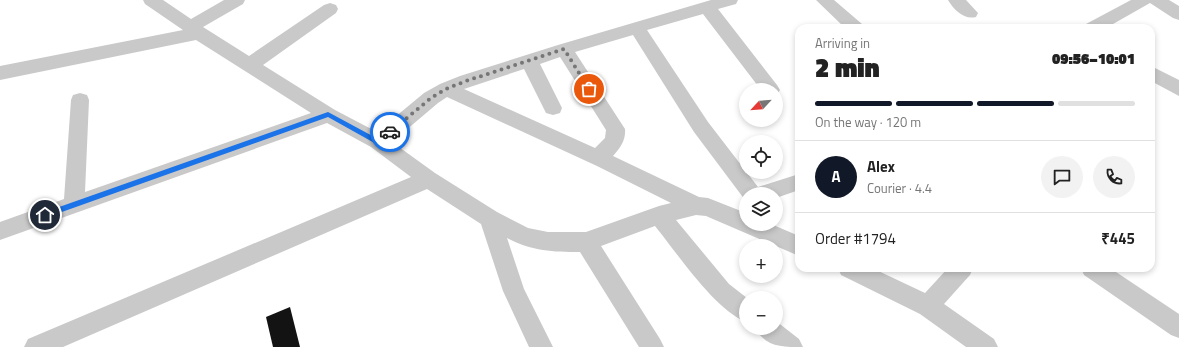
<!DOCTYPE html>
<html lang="en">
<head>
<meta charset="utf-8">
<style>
  :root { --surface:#fff; --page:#f2f2f2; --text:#222; --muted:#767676; --line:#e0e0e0; --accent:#111827 }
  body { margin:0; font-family:"Titillium Web",sans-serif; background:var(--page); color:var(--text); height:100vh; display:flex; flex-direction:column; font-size:15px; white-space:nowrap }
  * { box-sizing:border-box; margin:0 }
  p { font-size:13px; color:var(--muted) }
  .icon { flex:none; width:22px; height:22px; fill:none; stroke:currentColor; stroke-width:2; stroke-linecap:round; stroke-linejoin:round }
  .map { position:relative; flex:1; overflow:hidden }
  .side { position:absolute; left:795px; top:24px; width:360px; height:248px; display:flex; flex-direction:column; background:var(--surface); border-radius:12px; box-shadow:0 2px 6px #0003 }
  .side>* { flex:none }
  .needle { width:26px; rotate:244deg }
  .buttons { position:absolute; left:739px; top:83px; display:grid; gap:8px }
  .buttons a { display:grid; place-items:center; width:44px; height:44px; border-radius:50%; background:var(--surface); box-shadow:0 2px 6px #0003; font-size:20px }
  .pin { position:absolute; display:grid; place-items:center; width:34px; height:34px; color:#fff; margin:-17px; border:2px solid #fff; border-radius:50%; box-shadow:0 1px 4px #0007 }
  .courier { position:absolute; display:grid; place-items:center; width:40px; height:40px; margin:-20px; border:3px solid #1a73e8; border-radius:50%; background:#fff; color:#222; box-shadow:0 1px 5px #0007 }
  .head em { font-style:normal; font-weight:800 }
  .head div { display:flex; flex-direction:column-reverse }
  .head { display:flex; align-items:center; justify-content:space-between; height:68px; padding:0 20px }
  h1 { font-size:26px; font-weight:800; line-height:30px }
  .bar { display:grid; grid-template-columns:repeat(4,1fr); gap:6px 4px; align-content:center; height:48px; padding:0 20px }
  .bar i { height:5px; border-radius:3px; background:var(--line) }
  .bar .on { background:var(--accent) }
  .bar p { grid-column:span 4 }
  .line { display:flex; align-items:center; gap:10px; padding:0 20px; border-top:1px solid var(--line) }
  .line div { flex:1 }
  .round { display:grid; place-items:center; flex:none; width:42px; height:42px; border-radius:21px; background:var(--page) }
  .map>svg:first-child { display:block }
  .building { fill:#131313 }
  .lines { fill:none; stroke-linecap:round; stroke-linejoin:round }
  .minor { fill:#c9c9c9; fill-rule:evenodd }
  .route { fill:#1a73e8 }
  .done { stroke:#767676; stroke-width:4; stroke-dasharray:0 7.2 }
</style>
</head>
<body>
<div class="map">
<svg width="1179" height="347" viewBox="0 0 1179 347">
  <rect width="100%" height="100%" fill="#fff"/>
  <path class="building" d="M290,307L300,347H273L266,317Z"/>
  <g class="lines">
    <path class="minor" d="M143,0H163L191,19L224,0H245L243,4L203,27L249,56L324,5L330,3L336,5L338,9L336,13L263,65L335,110L377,132L424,93L440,84L460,76L558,45L711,0H738L736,4L718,9L777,85L780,90L777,95H776V90H761L703,14L647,30L708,122L758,187L799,174V190L776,198V194H746V201L745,200L694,132L633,35L575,52L625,129C626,140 620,148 613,156L699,197L708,198L746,213V224H771L799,236V256L706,216L696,215L676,220L729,284L747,298H746V322C714,309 677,253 655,226L601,246L660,339L664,347H639L580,252C552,252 532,251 507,238L524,289L553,347H529L503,291L481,224L427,189L63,347H24L28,339L411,177L371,147L327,123L0,240V222L64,199L71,100L73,95L80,93L87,95L89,100L85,192L311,113L196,40L0,80V66L183,30L145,4ZM560,57L606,130L605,138L595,148L464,89L524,69L546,113L553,115L560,113L562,108L540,64ZM447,97L597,166L671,203L659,206L586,232H548L528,228L497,212L435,173L392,142L438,103Z
      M816,0H834L862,24L864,28H845Z
      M948,0H966L978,13L976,17C964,20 954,10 948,0Z
      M1131,0H1169L1179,6V20L1173,18L1150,3L1106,28H1084L1086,24Z
      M1151,66L1179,80V96L1151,81Z
      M838,268H872L925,293L948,268H973L970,275L944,304L994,339L998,347H966L920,314L841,275Z
      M1081,268H1110L1179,314V338L1171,335L1084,275Z
      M776,321L799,339L803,347C781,347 766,347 755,328H776Z"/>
  </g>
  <path class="route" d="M328,112L378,139L390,130L394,132L378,145L328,117L45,218L41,215L45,212Z"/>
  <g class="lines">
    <path class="done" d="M390,132L431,98L446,89L466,81L564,49L589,89"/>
  </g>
</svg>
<div class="buttons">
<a><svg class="needle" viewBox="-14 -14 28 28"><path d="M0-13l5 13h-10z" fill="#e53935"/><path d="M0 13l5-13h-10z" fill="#767676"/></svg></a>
<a><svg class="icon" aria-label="locate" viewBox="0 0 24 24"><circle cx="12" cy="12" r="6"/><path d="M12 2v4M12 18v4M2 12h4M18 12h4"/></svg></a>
<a><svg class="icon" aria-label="layers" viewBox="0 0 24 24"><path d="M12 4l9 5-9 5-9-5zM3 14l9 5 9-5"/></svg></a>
<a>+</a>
<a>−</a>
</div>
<div class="pin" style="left:589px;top:89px;background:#ea580c"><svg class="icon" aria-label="bag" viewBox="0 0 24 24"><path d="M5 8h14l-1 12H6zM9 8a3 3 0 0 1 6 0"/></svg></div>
<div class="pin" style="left:45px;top:215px;background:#1f2937"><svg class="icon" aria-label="home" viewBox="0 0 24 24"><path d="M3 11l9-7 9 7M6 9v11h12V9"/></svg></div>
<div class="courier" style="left:390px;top:132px"><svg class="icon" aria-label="car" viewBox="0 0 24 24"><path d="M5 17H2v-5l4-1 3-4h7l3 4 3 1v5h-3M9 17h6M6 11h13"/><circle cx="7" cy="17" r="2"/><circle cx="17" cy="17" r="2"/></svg></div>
<section class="side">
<div class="head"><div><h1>2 min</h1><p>Arriving in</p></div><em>09:56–10:01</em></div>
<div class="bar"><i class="on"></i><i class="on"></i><i class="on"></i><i></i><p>On the way · 120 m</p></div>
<div class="line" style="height:72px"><b class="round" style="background:var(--accent);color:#fff">A</b><div><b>Alex</b><p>Courier · 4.4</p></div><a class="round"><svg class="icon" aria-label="chat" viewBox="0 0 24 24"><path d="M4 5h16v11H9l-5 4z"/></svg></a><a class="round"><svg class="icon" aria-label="phone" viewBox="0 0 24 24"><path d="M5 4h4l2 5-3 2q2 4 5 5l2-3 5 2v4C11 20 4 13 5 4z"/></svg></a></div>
<div class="line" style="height:52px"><div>Order #1794</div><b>₹445</b></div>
</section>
</div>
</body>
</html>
